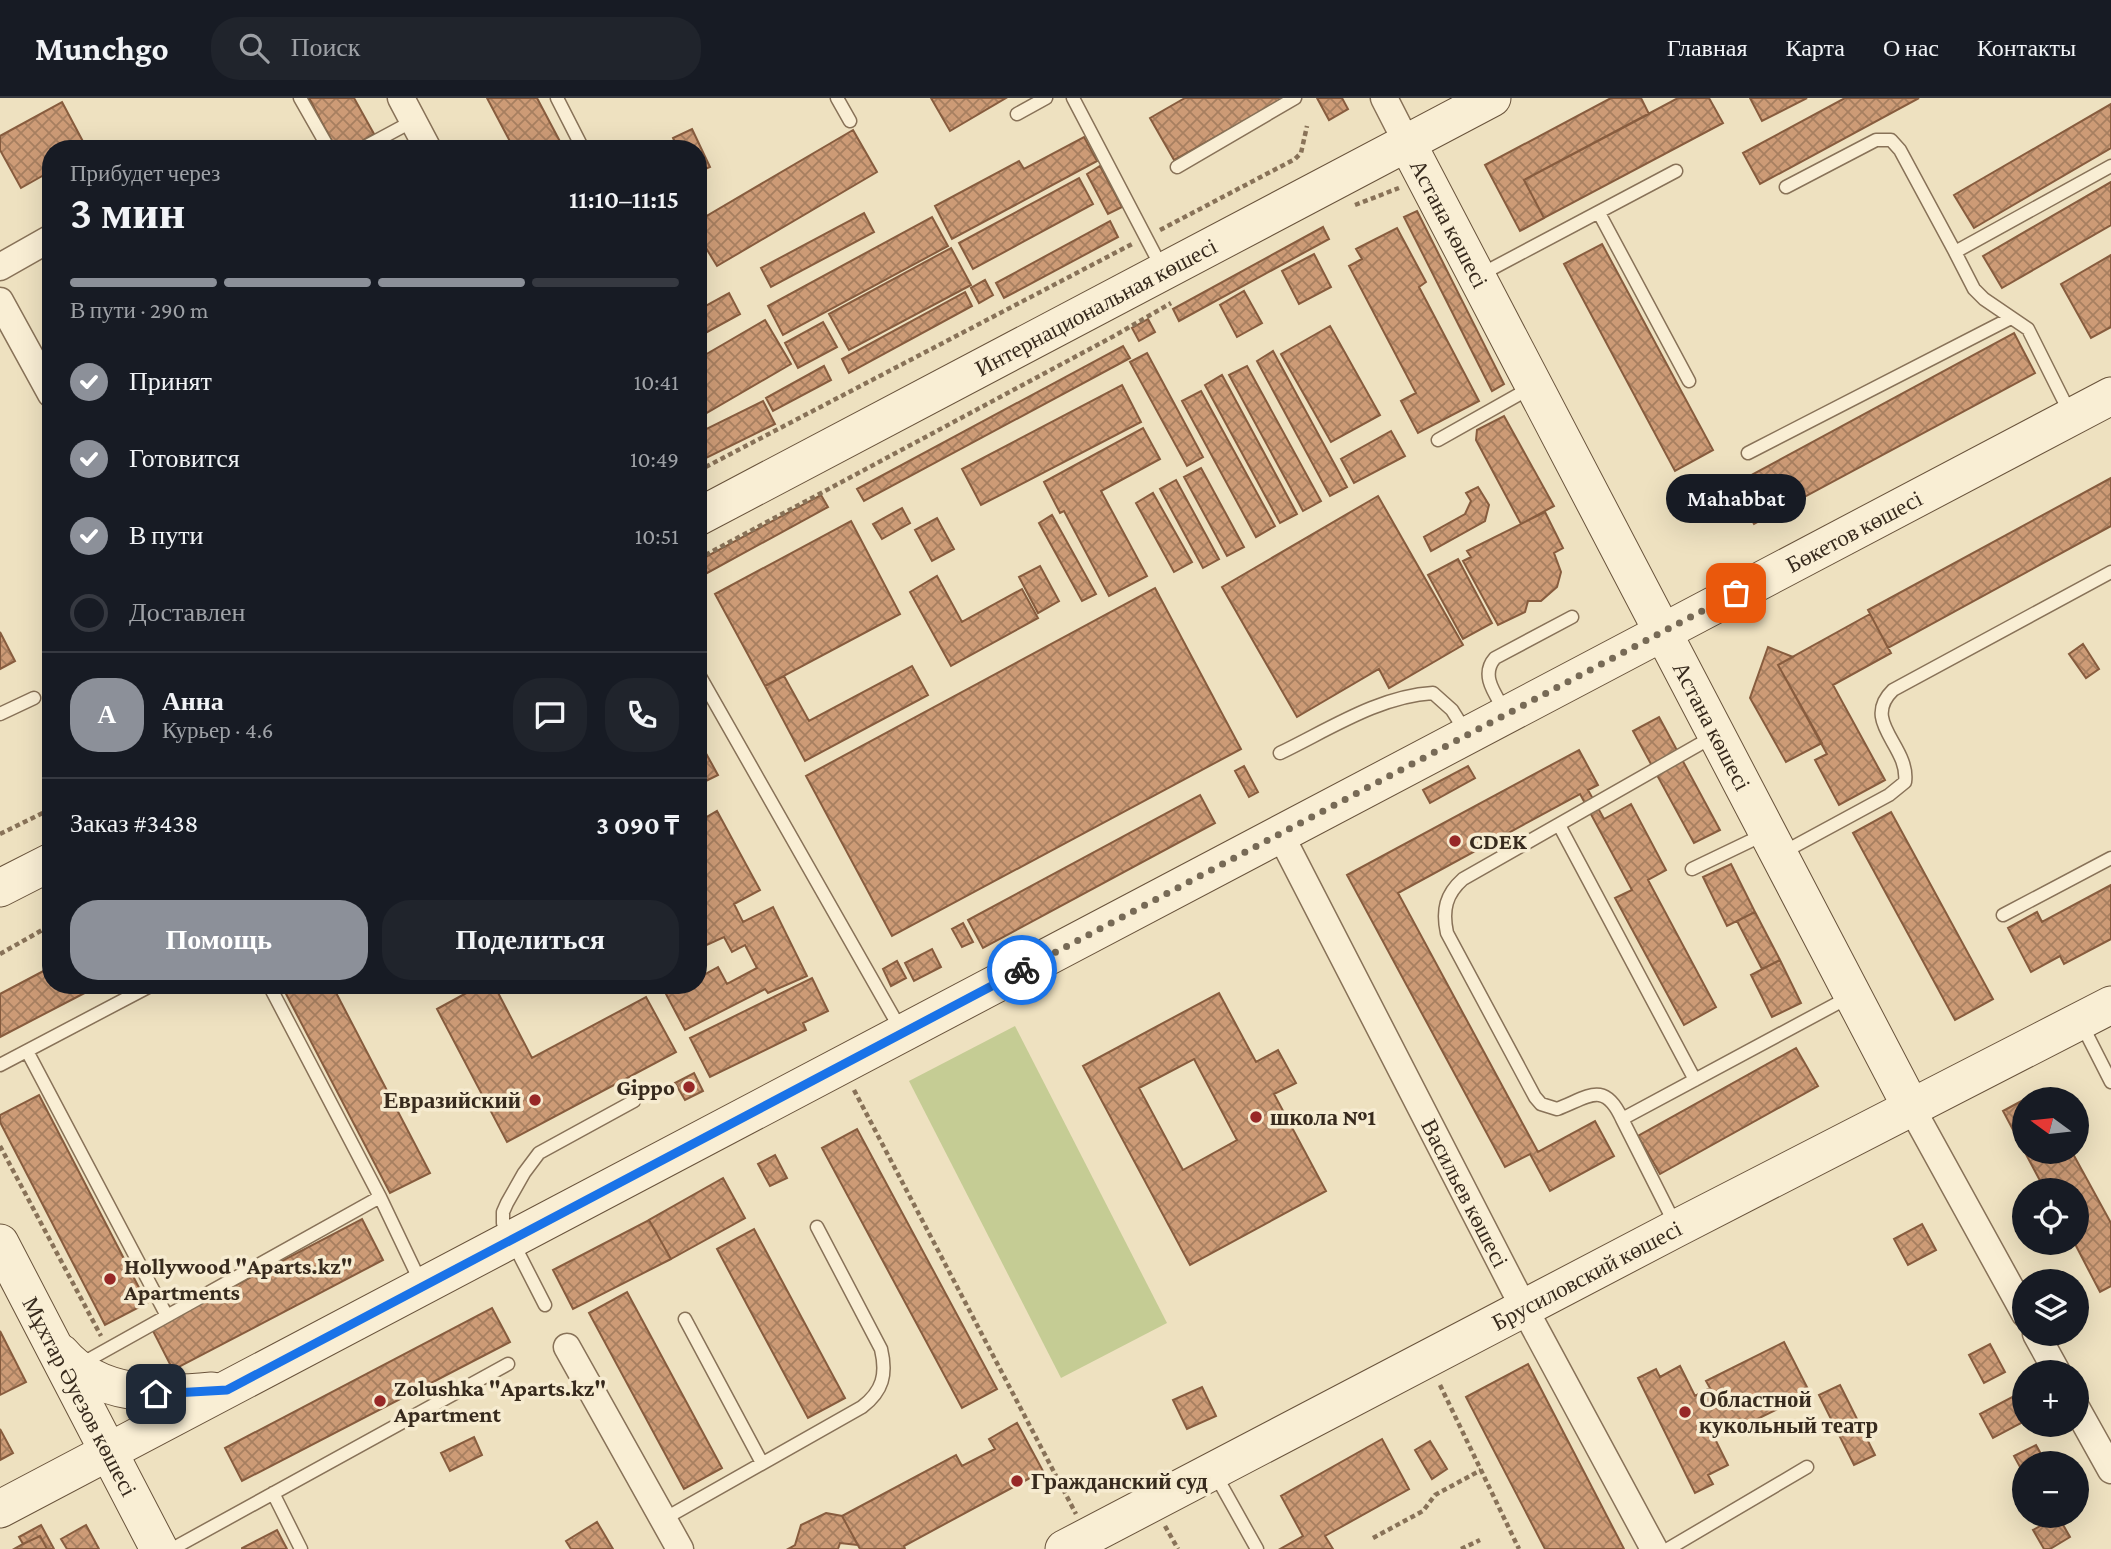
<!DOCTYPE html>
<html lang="ru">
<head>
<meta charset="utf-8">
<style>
  :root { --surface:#171b24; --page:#20242c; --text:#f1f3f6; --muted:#9ea1a6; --line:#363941; --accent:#8c9099 }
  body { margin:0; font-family:"Crimson Pro",serif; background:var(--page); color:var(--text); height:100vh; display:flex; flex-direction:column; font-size:26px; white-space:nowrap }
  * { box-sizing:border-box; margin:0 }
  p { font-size:23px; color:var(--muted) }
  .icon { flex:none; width:38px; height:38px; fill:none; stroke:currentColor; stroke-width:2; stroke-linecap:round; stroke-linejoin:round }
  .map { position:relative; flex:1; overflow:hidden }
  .panel { position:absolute; left:42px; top:42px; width:665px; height:854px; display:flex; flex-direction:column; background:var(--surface); border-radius:28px; box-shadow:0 7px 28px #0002 }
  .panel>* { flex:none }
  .needle { width:46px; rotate:285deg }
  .controls { position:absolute; left:2012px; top:989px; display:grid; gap:14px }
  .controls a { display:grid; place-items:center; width:77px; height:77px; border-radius:50%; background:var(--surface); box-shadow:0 7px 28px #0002; font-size:35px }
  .pin { position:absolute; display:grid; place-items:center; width:60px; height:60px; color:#fff; margin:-30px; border-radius:14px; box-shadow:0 4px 10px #0006 }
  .courier { position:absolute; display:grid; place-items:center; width:70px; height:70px; margin:-35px; border:5px solid #1a73e8; border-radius:50%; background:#fff; color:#222; box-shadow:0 2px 9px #0007 }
  .bubble { position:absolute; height:49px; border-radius:24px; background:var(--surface); box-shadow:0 7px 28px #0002; font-size:23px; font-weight:600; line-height:49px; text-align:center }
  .headline em { font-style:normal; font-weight:600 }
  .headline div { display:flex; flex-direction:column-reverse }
  .headline { display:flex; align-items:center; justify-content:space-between; height:119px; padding:0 28px }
  h1 { font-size:46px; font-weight:600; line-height:52px }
  .bar { display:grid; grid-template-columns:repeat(4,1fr); gap:10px 7px; align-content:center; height:84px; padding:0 28px }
  .bar i { height:9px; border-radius:5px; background:var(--line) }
  .bar .selected { background:var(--accent) }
  .bar p { grid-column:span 4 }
  .line { display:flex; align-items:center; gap:18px; padding:0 28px; border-top:2px solid var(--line) }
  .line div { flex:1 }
  .round { display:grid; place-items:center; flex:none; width:74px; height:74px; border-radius:28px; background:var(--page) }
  ol { padding:0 28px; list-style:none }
  li { display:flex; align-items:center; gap:21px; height:77px }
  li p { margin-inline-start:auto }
  li .icon { padding:7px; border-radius:50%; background:var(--accent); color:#fff; stroke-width:4 }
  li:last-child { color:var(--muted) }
  li i { width:38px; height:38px; border:4px solid var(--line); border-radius:50% }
  .button { display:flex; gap:14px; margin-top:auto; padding:14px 28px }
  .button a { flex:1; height:80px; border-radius:28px; background:var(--accent); color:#fff; font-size:28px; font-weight:600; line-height:80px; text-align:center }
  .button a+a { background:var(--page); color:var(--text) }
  header { display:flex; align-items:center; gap:42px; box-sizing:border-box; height:98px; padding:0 35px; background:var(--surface); border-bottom:2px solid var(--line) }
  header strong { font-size:33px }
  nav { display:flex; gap:38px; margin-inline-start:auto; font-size:24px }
  .search { width:490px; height:63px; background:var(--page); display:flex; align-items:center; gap:18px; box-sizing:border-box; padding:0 24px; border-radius:28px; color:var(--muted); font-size:26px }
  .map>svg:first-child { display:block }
  .grass { fill:#c5cc94 }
  .building { fill:url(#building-cross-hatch); stroke:#875c3e; stroke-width:2; fill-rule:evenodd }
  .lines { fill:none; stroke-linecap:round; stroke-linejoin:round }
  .lane-casing { stroke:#887258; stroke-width:15 }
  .street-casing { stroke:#887258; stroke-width:29 }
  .secondary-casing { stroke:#69533b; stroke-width:39 }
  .path { stroke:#887258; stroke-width:4.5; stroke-dasharray:5 3.5; stroke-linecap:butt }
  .lane { stroke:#f9eed4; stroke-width:12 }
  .street { stroke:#f9eed4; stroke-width:26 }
  .secondary { stroke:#f9eed4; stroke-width:37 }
  .done { stroke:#776a56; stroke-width:7; stroke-dasharray:0 12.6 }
  .route { stroke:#1a73e8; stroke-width:9 }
  .poi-dot { fill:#972827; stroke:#f6ebd0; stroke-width:2.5 }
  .labels { text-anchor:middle; stroke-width:7; stroke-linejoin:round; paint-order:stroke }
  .street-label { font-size:23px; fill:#372a1d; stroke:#f6ebd0 }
  .poi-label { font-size:23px; font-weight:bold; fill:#372a1d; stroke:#f6ebd0; text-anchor:start }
</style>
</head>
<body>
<header>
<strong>Munchgo</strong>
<div class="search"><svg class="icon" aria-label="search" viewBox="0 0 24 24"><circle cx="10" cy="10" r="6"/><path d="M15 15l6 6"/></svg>Поиск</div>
<nav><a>Главная</a><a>Карта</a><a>О нас</a><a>Контакты</a></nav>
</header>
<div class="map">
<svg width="2111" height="1451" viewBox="0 0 2111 1451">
  <defs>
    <pattern id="building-cross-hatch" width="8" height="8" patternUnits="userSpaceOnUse" patternTransform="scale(1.75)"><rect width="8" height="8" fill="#cd9b76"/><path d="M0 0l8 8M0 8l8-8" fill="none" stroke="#a77f60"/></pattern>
  </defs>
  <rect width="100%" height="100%" fill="#eee1c0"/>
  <path class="grass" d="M1015,928L1167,1225L1061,1280L909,983Z"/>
  <path class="building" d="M309,0H354L374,36L348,51H336Z
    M487,0H537L564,51H514Z
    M931,0H1006L950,33Z
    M1185,0H1285L1174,62L1150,20Z
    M1317,0H1342L1348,11L1329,22Z
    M1611,0H1641L1649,16L1524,82L1544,120L1520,133L1485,67Z
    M1678,0H1709L1723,25L1544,120L1524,82Z
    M1750,0H1807L1762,23Z
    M1845,0H1919L1760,86L1743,55Z
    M62,4L87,51H51V73L21,90L0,52V38Z
    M2111,6V50L1974,130L1954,97Z
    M692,31L710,69L698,74V51H678L673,40Z
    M853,32L877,74L717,168L698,137V123Z
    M1084,39L1097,63L952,141L935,108L1019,63L1024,71Z
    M1100,68L1122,109L1108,116L1087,76Z
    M1079,80L1093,106L973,171L959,145Z
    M2111,84V127L2002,190L1983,158Z
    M1417,113L1504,286L1492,293L1404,119Z
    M864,115L874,134L771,189L761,170Z
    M932,119L948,148L783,237L768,208Z
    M1110,123L1118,139L1004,200L996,185Z
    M1323,129L1329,141L1179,223L1173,211Z
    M1397,130L1426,184L1419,189L1479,303L1418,335L1401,303L1416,295L1349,168L1362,161L1356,151Z
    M1602,146L1713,352L1675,373L1564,166Z
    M951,150L971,187L849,252L829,216Z
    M1314,156L1331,189L1299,206L1282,173Z
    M2111,157V229L2091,240L2061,186Z
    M985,182L993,197L979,205L971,190Z
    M1244,193L1262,225L1237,239L1220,207Z
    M965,194L972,208L849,275L842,261Z
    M729,195L740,216L698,239V212Z
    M1148,221L1155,234L1139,243L1132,230Z
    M765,222L791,266L698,320V261Z
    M823,224L837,249L798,270L785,245Z
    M1330,228L1380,317L1331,344L1281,256Z
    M2014,235L2035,275L1754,426L1733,387Z
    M1123,248L1130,260L864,403L857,391Z
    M1273,253L1347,389L1330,398L1257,263Z
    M1147,255L1203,359L1187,368L1130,264Z
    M824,268L831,282L773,313L766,300Z
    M1247,268L1321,403L1303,413L1229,277Z
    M1222,277L1297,416L1280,425L1205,287Z
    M1122,287L1141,324L981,407L962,371Z
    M1201,293L1275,428L1256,439L1182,303Z
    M763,303L775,326L698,364V335Z
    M1504,318L1554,408L1521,426L1476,342L1477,332Z
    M1143,330L1160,361L1101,393L1147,478L1109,498L1064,413L1060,415L1044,384Z
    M1391,333L1405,358L1354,385L1341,361Z
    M1201,370L1244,449L1227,458L1184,379Z
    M2111,380V428L1888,550L1868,512Z
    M1176,382L1219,461L1203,470L1160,391Z
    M1478,389L1489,407L1485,423L1431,453L1424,439L1465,416L1471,403L1466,395Z
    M1153,395L1192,464L1174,474L1136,405Z
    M821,397L828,409L698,480V463Z
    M1378,398L1463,547L1389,590L1379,571L1297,619L1222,489Z
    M902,410L910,425L882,441L873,426Z
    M1545,414L1563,450L1554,455L1561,474L1557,489L1541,503H1528L1525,514L1498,527L1463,463L1471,459L1467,453Z
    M1052,417L1096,496L1082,503L1039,425Z
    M937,420L954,451L932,463L915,432Z
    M851,423L900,516L765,588L715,496Z
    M1458,461L1492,525L1463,541L1428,477Z
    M1040,468L1059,503L1038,515L1019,479Z
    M937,478L962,524L1022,491L1038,520L951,568L910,494Z
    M1155,490L1241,651L892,838L806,678Z
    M1870,516L1891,555L1833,587L1885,682L1839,707L1815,662L1827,656L1778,567Z
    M0,534L15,563L0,571Z
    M2083,546L2099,571L2086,580L2069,556Z
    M1768,549L1793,559L1778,567L1822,645L1786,664L1750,600Z
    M912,568L928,597L805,663L765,588L784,578L809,623Z
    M1659,619L1720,732L1694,745L1633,633Z
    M698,641L718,677L698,687Z
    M1579,652L1598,687L1588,692L1604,721L1631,706L1666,772L1648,782L1716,909L1684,927L1615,800L1632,792L1580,696L1398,795L1538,1054L1595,1023L1614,1058L1550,1093L1530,1056L1505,1069L1347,777Z
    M1244,668L1258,694L1249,699L1235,673Z
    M1468,668L1475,680L1430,705L1423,692Z
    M1200,697L1215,725L983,850L968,822Z
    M717,713L760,792L734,806L743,824L773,809L807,878L768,895L765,891L685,932L666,896L683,887H698V880L718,869L727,886L757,870L745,847L732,854L724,839L698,851V724Z
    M1891,714L1993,901L1955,922L1853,735Z
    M1731,766L1755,814L1727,828L1703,779Z
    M2111,787V841L2064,866L2060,858L2031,874L2008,830L2037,814L2042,824Z
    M1755,814L1780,862L1762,871L1737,823Z
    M963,825L973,844L962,849L952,831Z
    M932,851L941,869L914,883L905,865Z
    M1780,862L1801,905L1772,919L1751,877Z
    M897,863L906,880L891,888L883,871Z
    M51,869V887H100L0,939V896Z
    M812,880L828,913L803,925L806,932L710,979L690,940Z
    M288,887H332L430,1075L390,1095L283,890Z
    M481,887H494L532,960L646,899L676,954L507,1044L437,911Z
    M1219,895L1256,964L1278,952L1296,985L1274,996L1326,1093L1190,1167L1083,968ZM1194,961L1237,1042L1183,1072L1139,990Z
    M1796,950L1818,988L1660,1076L1638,1038Z
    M694,975L703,993L685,1002L675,985Z
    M2040,993L2044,1001H2025V1054H2072L2111,1125V1188L2100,1194L2074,1144H2077V1092H2045L2003,1013Z
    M39,997L147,1205L105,1227L0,1024V1017Z
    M857,1031L997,1291L962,1310L822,1050Z
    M775,1057L787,1080L770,1088L758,1066Z
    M723,1080L745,1120L671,1161L649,1122Z
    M362,1121L383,1162L173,1272L152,1231Z
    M649,1122L671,1161L573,1211L553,1172Z
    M1922,1126L1936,1152L1908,1167L1894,1141Z
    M754,1131L845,1300L808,1320L717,1151Z
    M627,1194L722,1370L684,1391L589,1215Z
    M492,1210L510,1244L242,1383L225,1350Z
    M0,1233L26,1284L0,1297Z
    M1784,1244L1810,1295L1731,1334L1727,1325L1711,1333L1728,1367L1708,1377L1713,1386L1695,1395L1638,1280L1656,1271L1660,1279L1680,1268L1695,1298L1710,1290L1706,1283Z
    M1990,1246L2005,1274L1984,1285L1969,1257Z
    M1528,1266L1624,1451H1545L1466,1299Z
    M1840,1287L1875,1357L1854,1367L1819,1297Z
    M1202,1289L1216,1318L1187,1331L1173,1302Z
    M2016,1297L2025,1313V1323L1993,1340L1980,1316Z
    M1017,1325L1043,1373L904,1448L905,1451H860L842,1418L956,1357L962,1368L995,1351L989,1341Z
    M0,1331L13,1355L0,1362Z
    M474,1339L482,1357L450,1373L441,1355Z
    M1382,1341L1409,1391L1325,1438L1333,1451H1280L1303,1438L1281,1398Z
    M1430,1343L1447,1371L1432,1381L1415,1352Z
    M2036,1347L2046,1365H2025V1378L2014,1358Z
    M826,1415L842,1418L858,1447L840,1445L838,1451H788L795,1447L801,1427Z
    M2058,1418L2070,1439L2050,1451H2044L2033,1432Z
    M597,1424L613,1451H571L566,1443Z
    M41,1427L54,1451H47L40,1438L23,1446L19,1439Z
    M86,1427L99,1451H67L61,1441Z
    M277,1432L287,1451H242V1450Z
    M40,1438L47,1451H14L23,1446Z"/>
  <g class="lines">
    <g class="lane-casing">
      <path id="lane" d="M300,0L329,51
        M557,0L583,51
        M837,0L850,23
        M1073,0L1163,172
        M1017,16L1046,0
        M361,51L413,23
        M1177,69L1295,0
        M1786,89L1876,42H1891L1900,52L1955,154
        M1599,115L1689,283
        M1478,178L1676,73
        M2070,315L2028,231L1984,201L1974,191L1955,154L2111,68
        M1438,342L1532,289
        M1748,355L2011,220
        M698,575L901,932
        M1506,615C1497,598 1479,578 1495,560L1572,519
        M0,616L34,600
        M1280,655C1328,632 1379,598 1433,595L1452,612L1467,636
        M1559,727L1695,982
        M1782,755L1889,697L1905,684C1910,648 1860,624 1893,592L2111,474
        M1692,771L1765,736
        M2003,817L2111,760
        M269,887L380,1099L421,1185
        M2082,927L2111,984
        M27,953L167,1218
        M0,967L152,887
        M1622,1021C1604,981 1587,1000 1557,1011L1541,1006L1535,999L1447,835C1442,812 1446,796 1463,781L1714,638
        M1675,1126L1622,1021L1851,898
        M545,1207L503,1125V1114L507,1105L524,1075L539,1055L634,1003
        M685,1221L762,1365
        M81,1266L380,1099
        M1215,1376L1257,1451
        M273,1395L301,1451
        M664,1421L862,1309C883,1293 887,1276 881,1251L817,1129
        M172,1451L508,1266
        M1668,1451L1807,1369"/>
    </g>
    <g class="street-casing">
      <g id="street">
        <path d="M401,0L428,51"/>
        <path d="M1384,0L1407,45"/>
        <path d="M0,169L51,140"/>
        <path d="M0,203L51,296"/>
        <path id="s1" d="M1280,736L1524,1210L1654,1451"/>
        <path d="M1911,1009L2025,1216"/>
        <path d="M2036,1236L2057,1274"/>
        <path d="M567,1249L680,1451"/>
        <path d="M2077,1311L2111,1372"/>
      </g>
    </g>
    <g class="secondary-casing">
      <g id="secondary">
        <path id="s2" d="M1407,45L1911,1009"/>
        <path id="s3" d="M698,419L1492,0"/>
        <path d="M0,790L51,764"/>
        <path id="s4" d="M0,1145L159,1451"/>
        <path d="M61,1255C98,1299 160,1298 212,1293"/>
        <path id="s5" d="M0,1411L2111,298"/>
        <path id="s6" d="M1064,1451L1677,1130L2111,907"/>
      </g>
    </g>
    <path class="path" d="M1355,107L1399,90
      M1160,132L1295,61L1301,55L1307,28
      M698,373L1134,145
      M698,461L1114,238L1171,205
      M0,736L51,711
      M0,856L51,827
      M854,992L1076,1416
      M0,1048L101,1238
      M1440,1287L1519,1451
      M1165,1428L1178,1451
      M1373,1440L1423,1413L1435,1397L1481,1372
      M1461,1451L1480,1442"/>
    <use href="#lane" class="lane"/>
    <use href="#street" class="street"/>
    <use href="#secondary" class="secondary"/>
  </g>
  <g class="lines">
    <path class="done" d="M1022,872L1736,495"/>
    <path class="route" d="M156,1296L227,1292L1022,872"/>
  </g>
  <g class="poi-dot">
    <circle cx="1455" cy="743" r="7"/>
    <circle cx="689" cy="989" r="7"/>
    <circle cx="535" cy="1002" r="7"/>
    <circle cx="1256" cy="1019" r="7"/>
    <circle cx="110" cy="1181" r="7"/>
    <circle cx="380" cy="1303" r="7"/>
    <circle cx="1685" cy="1314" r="7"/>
    <circle cx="1017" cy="1383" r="7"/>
  </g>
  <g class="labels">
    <g class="street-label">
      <text dy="8" stroke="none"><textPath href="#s2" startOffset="91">Астана көшесі</textPath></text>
      <text dy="8" stroke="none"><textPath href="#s3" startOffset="450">Интернациональная көшесі</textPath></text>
      <text dy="8" stroke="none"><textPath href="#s5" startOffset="2096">Бөкетов көшесі</textPath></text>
      <text dy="8" stroke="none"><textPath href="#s2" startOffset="658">Астана көшесі</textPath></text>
      <text dy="8" stroke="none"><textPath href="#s1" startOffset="404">Васильев көшесі</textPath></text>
      <text dy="8" stroke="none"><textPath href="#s6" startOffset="590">Брусиловский көшесі</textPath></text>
      <text dy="8" stroke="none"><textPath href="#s4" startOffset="173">Мұхтар Әуезов көшесі</textPath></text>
    </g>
    <g class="poi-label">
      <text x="1469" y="751">CDEK</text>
      <text x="675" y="997" text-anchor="end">Gippo</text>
      <text x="521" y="1010" text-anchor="end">Евразийский</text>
      <text x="1270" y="1027">школа №1</text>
      <text x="124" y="1176">Hollywood "Aparts.kz"<tspan x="124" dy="26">Apartments</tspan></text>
      <text x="394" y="1298">Zolushka "Aparts.kz"<tspan x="394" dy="26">Apartment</tspan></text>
      <text x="1699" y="1309">Областной<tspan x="1699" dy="26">кукольный театр</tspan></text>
      <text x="1031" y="1391">Гражданский суд</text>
    </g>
  </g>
</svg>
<div class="controls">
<a><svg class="needle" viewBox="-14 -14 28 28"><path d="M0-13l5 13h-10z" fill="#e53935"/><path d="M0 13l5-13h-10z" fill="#9ea1a6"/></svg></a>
<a><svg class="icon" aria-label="locate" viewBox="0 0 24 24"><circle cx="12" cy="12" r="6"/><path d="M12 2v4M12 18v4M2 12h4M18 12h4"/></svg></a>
<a><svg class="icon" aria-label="layers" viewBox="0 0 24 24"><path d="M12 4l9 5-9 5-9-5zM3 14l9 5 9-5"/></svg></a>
<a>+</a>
<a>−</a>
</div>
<div class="pin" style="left:1736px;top:495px;background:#ea580c"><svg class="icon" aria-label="bag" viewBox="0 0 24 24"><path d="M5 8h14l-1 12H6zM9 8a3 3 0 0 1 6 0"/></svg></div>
<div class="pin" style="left:156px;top:1296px;background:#1f2937"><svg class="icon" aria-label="home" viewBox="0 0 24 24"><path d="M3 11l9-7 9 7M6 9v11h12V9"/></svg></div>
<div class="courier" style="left:1022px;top:872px"><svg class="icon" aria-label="bike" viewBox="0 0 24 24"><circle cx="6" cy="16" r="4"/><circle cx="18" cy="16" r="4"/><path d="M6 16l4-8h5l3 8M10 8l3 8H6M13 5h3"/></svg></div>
<div class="bubble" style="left:1666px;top:376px;width:140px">Mahabbat</div>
<section class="panel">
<div class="headline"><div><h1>3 мин</h1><p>Прибудет через</p></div><em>11:10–11:15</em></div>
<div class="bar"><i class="selected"></i><i class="selected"></i><i class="selected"></i><i></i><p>В пути · 290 m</p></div>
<ol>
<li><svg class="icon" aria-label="check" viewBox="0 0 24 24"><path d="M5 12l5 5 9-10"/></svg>Принят<p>10:41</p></li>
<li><svg class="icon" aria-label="check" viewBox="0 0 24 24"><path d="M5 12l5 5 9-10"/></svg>Готовится<p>10:49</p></li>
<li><svg class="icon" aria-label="check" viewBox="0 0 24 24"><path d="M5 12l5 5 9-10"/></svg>В пути<p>10:51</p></li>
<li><i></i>Доставлен</li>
</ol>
<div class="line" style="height:126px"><b class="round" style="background:var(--accent);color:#fff">А</b><div><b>Анна</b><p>Курьер · 4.6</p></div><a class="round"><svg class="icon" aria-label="chat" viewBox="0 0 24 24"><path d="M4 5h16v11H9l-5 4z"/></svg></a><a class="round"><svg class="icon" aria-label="phone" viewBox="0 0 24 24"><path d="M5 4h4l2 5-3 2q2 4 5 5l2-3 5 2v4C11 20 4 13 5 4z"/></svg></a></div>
<div class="line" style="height:91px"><div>Заказ #3438</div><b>3 090 ₸</b></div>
<div class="button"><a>Помощь</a><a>Поделиться</a></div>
</section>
</div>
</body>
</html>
